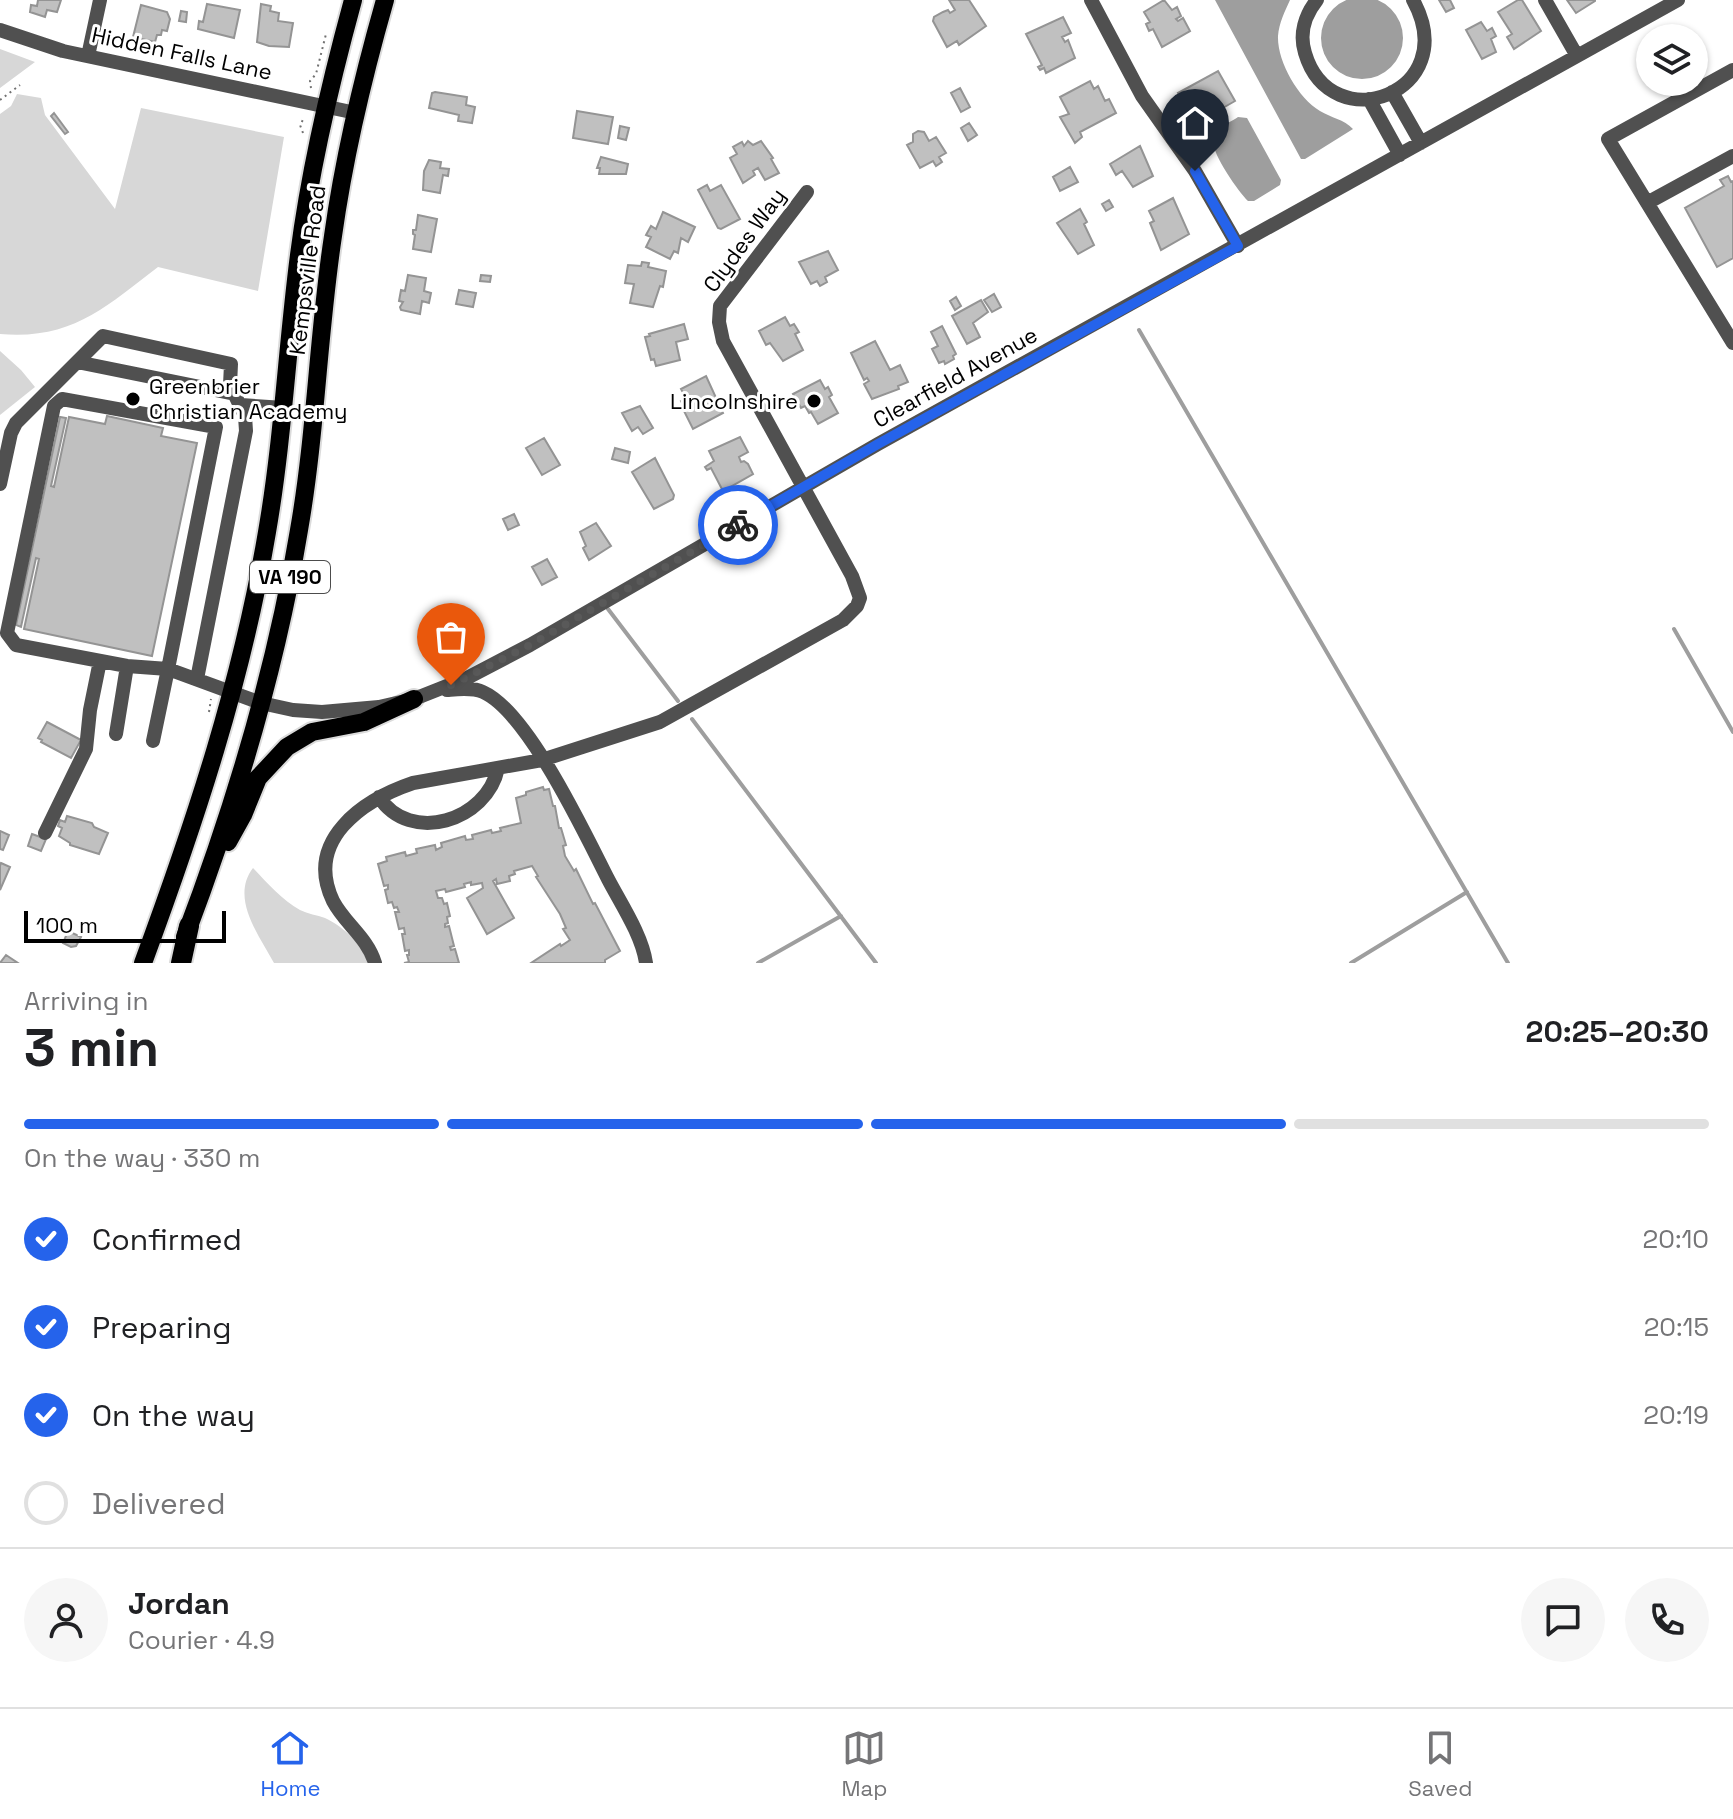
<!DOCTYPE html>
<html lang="en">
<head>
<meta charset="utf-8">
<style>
  :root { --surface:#fff; --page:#f6f6f6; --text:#202124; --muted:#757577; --line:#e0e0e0; --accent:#2563eb }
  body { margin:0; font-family:"Space Grotesk",sans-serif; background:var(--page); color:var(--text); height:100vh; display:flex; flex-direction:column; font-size:30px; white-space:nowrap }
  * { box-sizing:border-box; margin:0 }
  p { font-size:26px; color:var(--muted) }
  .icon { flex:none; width:44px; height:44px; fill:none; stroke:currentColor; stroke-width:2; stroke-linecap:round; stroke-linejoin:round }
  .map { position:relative; height:963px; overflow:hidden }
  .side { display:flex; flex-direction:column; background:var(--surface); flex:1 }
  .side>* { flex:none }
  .tools { position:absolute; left:1636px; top:24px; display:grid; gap:16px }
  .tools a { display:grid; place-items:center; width:72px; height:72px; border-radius:50%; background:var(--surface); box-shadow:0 2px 6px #0004; font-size:40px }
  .scale { position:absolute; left:24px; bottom:20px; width:202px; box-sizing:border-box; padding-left:8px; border:4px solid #000; border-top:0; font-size:22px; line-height:28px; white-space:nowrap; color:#000; -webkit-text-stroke:6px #fff; paint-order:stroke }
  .pin { position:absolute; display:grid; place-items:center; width:68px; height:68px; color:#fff; margin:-82px -34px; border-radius:50% 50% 50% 0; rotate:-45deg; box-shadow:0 0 8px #0007 }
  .pin .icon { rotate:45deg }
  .courier { position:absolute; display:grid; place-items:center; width:80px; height:80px; margin:-40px; border:6px solid #2563eb; border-radius:50%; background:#fff; color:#222; box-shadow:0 2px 10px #0007 }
  .headline em { font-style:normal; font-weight:600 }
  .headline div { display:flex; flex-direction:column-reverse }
  .headline { display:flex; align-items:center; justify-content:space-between; height:136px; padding:0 24px }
  h1 { font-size:52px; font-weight:600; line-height:60px }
  .bar { display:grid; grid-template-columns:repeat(4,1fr); gap:12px 8px; align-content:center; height:96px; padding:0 24px }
  .bar i { height:10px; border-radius:6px; background:var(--line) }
  .bar .current { background:var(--accent) }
  .bar p { grid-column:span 4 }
  .line { display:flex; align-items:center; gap:20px; padding:0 24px; border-top:2px solid var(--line) }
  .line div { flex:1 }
  .round { display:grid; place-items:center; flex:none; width:84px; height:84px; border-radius:42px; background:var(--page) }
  ol { padding:0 24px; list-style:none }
  li { display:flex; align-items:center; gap:24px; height:88px }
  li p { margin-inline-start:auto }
  li .icon { padding:8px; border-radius:50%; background:var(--accent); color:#fff; stroke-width:4 }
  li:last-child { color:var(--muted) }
  li i { width:44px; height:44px; border:4px solid var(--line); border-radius:50% }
  .tabs { display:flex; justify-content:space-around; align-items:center; height:112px; border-top:2px solid var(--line); background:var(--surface); font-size:22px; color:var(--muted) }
  .tabs a { display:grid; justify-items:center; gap:4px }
  .tabs .current { color:var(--accent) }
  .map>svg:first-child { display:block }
  .green { fill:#d7d7d7 }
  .water { fill:#9e9e9e }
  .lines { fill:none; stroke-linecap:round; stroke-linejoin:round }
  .stream { stroke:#9e9e9e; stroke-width:4 }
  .building { fill:#c0c0c0; stroke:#949494; stroke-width:2 }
  .major-casing { stroke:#dbdbdb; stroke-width:22 }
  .highway-casing { stroke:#dbdbdb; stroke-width:24 }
  .path { stroke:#727272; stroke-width:2; stroke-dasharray:2 4; stroke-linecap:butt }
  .minor { stroke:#505050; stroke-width:14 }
  .major { stroke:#000; stroke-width:18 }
  .highway { stroke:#000; stroke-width:20 }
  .done { stroke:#595959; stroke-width:8; stroke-dasharray:0 14.4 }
  .route { stroke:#2563eb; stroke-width:10 }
  .poi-dot { fill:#000; stroke:#fff; stroke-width:3 }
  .labels { text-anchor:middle; stroke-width:6; stroke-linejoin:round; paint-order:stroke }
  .shield { fill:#fff; stroke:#4c4c4c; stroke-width:2 }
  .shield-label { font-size:20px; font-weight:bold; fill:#000 }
  .street-label { font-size:22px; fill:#000; stroke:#fff }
  .poi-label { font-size:22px; fill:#000; stroke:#fff; text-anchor:start }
</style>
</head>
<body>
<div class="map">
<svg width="1733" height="963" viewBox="0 0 1733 963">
  <rect width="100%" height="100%" fill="#fff"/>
  <path class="green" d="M0,49L35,62L0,88Z
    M17,94L41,98L45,115L115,209L141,108L284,137L258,291L158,267C104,308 72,340 0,334V114L11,106Z
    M0,351L21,370L35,387L0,415Z
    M253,868C267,883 282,900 300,910C308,914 317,915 325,918C344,927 361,943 368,963H274C259,935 230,898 253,868Z"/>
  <path class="water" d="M1321 38a41 41 0 1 1 82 0a41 41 0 1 1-82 0Z
    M1215,0H1290C1285,11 1279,23 1278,36C1277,61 1298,98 1320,111C1331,118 1344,119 1353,129L1305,159H1301Z
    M1238,117L1247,118L1281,180L1280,185L1254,201H1248C1238,191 1210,152 1213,138C1215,128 1231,122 1238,117Z"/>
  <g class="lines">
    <path class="stream" d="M1139,330L1508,963
      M608,609L678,701
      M1674,629L1733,732
      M692,719L876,963
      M758,963L841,916
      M1351,963L1467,892"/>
  </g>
  <path class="building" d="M38,0H61L57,12L47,10L45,17L30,12L31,5L37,6Z
    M949,0H969L986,26L959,45L957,41L947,47L933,21L934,17L943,12L948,10L950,13L955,10Z
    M1164,0L1172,10L1177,7L1181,16L1176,19L1178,21L1183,18L1190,31L1162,47L1153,29L1149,31L1146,24L1150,22L1144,12Z
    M1439,0H1450L1454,8L1446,12Z
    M1518,0H1522L1541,31L1514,49L1507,37L1512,34L1498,12Z
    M1567,0H1595V1L1576,13Z
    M207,4L240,10L234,38L198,29L199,21L203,22Z
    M261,4L271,6L270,11L279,13L278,21L293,23L289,47L269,46L257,42Z
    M141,5L167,12L170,19L167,31L162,30L161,35H157L155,42L133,37Z
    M181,11L187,12L186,22L179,21Z
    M1063,17L1071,33L1062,37L1065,42L1068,40L1075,58L1046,73L1044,68L1040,70L1038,67L1042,65L1026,34Z
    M1481,22L1487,31L1492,28L1496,36L1491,39L1496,52L1482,59L1466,30Z
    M1218,71L1235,101L1221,109L1213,96L1188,110L1178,93Z
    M1090,81L1094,89L1098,86L1105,101L1109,99L1116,113L1080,132L1082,137L1075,143L1060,117L1069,114L1060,97Z
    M960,88L970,107L961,112L951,93Z
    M435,92L467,97L466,105L475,107L472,123L458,121L459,115L429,108L432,93Z
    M577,111L613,117L608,144L573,138Z
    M54,113L68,132L65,134L51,116Z
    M969,123L977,135L968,141L961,128Z
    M620,126L629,128L626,140L618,138Z
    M918,131L924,132L929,141L936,137L946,153L939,157L942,162L936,166L933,161L920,168L907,145L913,142V134Z
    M748,141L753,145L761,141L773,158L771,159L779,173L765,180L758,168L753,171L755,175L743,183L730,158L737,154L733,147L742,142L744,146Z
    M1140,146L1153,176L1133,187L1122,171L1116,175L1110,164Z
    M601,157L628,164L626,174H599L600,168H597Z
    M429,160L441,162L440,168L449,169L448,176L443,175L440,193L423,190L424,171Z
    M1070,167L1078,182L1060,191L1053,177Z
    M1728,176L1731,182L1733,181V258L1717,267L1685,208L1724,186L1720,180Z
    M707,185L710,191L721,185L740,219L721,229L718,228L698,190Z
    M1173,198L1189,234L1161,250L1150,223L1154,221L1149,211Z
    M1109,200L1113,207L1106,211L1102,204Z
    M1080,209L1087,222L1084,224L1094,245L1078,254L1057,223Z
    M663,212L695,227L688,242L681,238L678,253L674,251L670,259L646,247L651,237L646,235L651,226L656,229Z
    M418,215L437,219L431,252L413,249L415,235L413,234V230H416Z
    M828,251L838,270L825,277L827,282L820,286L817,281L811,284L799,262Z
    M642,262L649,263L648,267L666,271L663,287L660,286L653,307L630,303L634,284L625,283L628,265L641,266Z
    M408,275L426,278L424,291L431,293L429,303L422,301L420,314L401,310L400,307L403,302L399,301L401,290L405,291Z
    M481,275L491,276L490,282L480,281Z
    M459,290L476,293L473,307L456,304Z
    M994,294L1001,307L992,312L984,300Z
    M956,297L961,306L955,310L950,301Z
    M981,300L988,312L973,323L980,337L967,344L952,316Z
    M785,317L790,326L794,324L799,332L795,334L803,350L783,361L770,343L766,345L759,331Z
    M684,324L688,339L676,342L680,360L656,366L654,359L651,360L645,337L650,336L649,334Z
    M942,326L956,354L953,356L954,359L945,364L944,361L939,363L932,349L938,346L931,332Z
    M875,341L890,370L900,365L908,382L898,386L899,389L872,399L864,384L869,381L867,378L864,380L851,353Z
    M706,376L723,413L693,429L683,409L685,408L681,401L686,398L681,389Z
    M820,380L825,389L828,387L832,395L829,397L838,413L818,424L811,412L809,413L805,406L801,408L793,394Z
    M640,406L653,428L643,434L638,427L632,431L622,413Z
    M107,416L163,428L161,436L197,443L152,656L24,629L39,559L36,558L21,627L16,625L60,417L66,418L51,486L54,487L69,417L105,424Z
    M740,437L748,452L739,457L741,462L744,461L748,464L753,474L723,491L711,468L707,470L705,467L714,461L709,451Z
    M544,438L560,465L542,475L526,448Z
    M615,448L630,452L628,463L612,459Z
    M655,458L674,495L673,499L654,509L632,472Z
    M514,514L519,525L508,530L503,519Z
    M596,523L611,546L589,560L583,548L586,546L580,532Z
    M547,559L557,577L542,585L532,567Z
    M47,722L81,740L71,758L41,742L42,740L38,738Z
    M543,787L544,790L549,789L553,806H555L559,828H561L566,845L563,846L565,856L574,871L576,869L593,904L595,903L620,951L605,960V963H531L560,944L561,946L570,940L563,929L566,928L560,914L536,877L538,876L532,866L514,871L515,874L509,876L510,881L497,884L496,879L493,881L514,918L487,934L467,898L483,888L482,883L471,885V882L464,884L465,887L446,892L445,889L436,891L438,898H442L444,904L447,903L450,916L447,917L448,923L445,924V927L449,926L454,946L450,947L451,950L455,949L459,963H404L409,962L407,955H409V950L405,951L402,934H405L404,928L399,929L395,912H399L397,907L394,908L392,902L388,903L385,890L388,889V885L384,886L378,864L387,861L386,857L405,852L406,856L417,853L416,849L435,845L436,850L442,847L441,843L465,836L466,840L473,839L472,835L491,830L492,833L501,831L500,828L521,823L516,798L526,795V792Z
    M67,816L92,823L94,827L108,833L99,854L70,845V843L59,836L62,828L58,826L60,820L65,822Z
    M0,831L9,835L3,850L0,849Z
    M32,834L46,839L41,851L28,846Z
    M1,863L10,867L0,890V866Z
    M68,931L81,937L76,946L71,947L63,943Z
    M6,955L18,963H0Z"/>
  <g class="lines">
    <g class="major-casing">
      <path id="major" d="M228,842L243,815L258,778L287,747L312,732L364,722L414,699
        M185,937C235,805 276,669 299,530C316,433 318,334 333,236C344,157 363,77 385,0
        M143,963C195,822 242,681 267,532C283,440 287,347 299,255C310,169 330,84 353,0"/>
    </g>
    <g class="highway-casing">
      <path id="highway" d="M181,963L189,926"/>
    </g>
    <path class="path" d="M311,88L310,81L316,74L326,34
      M0,100L20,85
      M303,133L300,125L304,118
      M209,712L211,699"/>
    <path class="minor" d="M1091,0L1142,96L1195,171L1238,246
      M1317,0C1305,15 1299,34 1305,53C1331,141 1464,93 1413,0
      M1545,0L1577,56
      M0,30L63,51L356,113
      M88,56L100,0
      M1733,70L1608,139L1733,343
      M1392,92L1421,143
      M1369,99L1400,155
      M1647,203L1733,156
      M77,362L235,394
      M62,399L216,427L168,669L127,666L16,645L7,633L54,406Z
      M241,405L284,408
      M0,484L11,433L16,423L103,336L231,364L230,385L245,416L246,431L197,679
      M447,690C458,689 472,687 483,692C528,712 585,834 608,879C621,904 642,935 646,963
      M116,734L127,666
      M153,741L168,669L261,703L293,710L322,712L379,707L414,699L467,678L530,645L878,444L1678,0
      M379,797C410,845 487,821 498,768
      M45,833L86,749L90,710L100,661
      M375,963C367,937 345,924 333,901C304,840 363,800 413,783L542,760L660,722L843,620L857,606L860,598L852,576L723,341L719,322L720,306L807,192"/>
    <use href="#major" class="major"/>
    <use href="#highway" class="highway"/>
  </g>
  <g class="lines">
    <path class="done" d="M451,685L530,645L738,525"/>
    <path class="route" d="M738,525L878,444L1238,246L1195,171"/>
  </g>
  <g class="poi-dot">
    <circle cx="133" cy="399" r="8"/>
    <circle cx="814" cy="401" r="8"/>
  </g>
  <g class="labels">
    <rect class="shield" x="250" y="561" width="80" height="32" rx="6"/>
    <g class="shield-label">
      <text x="290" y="584">VA 190</text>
    </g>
    <g class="street-label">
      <text transform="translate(182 53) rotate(12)" y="8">Hidden Falls Lane</text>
      <text transform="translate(744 240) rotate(-54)" y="8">Clydes Way</text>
      <text transform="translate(307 270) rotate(-83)" y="8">Kempsville Road</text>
      <text transform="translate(955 377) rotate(-29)" y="8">Clearfield Avenue</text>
    </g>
    <g class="poi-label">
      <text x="149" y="394">Greenbrier<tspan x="149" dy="25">Christian Academy</tspan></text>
      <text x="798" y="409" text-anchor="end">Lincolnshire</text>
    </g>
  </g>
</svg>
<div class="tools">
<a><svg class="icon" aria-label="layers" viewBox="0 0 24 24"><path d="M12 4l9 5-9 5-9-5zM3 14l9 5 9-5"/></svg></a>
</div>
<div class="scale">100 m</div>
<div class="pin" style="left:451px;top:685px;background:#ea580c"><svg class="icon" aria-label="bag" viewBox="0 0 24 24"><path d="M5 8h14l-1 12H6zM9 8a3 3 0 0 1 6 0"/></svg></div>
<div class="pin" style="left:1195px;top:171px;background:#1f2937"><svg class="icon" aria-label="home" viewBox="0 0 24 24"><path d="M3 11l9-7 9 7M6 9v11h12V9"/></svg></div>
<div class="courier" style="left:738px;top:525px"><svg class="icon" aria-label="bike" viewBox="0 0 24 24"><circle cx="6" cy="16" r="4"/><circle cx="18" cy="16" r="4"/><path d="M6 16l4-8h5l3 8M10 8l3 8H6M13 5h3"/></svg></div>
</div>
<section class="side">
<div class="headline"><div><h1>3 min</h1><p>Arriving in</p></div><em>20:25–20:30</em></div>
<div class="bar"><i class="current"></i><i class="current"></i><i class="current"></i><i></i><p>On the way · 330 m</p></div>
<ol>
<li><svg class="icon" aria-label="check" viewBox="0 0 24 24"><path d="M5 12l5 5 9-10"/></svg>Confirmed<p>20:10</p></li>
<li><svg class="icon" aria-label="check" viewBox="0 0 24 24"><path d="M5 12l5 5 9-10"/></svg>Preparing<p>20:15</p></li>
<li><svg class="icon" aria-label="check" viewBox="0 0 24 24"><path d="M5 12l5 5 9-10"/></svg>On the way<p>20:19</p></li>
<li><i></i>Delivered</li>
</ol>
<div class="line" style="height:144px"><a class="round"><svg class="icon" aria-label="person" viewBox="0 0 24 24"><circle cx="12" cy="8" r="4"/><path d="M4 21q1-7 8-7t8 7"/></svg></a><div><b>Jordan</b><p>Courier · 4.9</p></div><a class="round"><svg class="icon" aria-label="chat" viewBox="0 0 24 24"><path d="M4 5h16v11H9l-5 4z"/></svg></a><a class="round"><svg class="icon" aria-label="phone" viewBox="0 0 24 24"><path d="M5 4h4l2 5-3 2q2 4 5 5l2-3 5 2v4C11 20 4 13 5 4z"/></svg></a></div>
</section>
<nav class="tabs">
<a class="current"><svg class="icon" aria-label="home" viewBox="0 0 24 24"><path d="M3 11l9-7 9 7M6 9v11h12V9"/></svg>Home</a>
<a><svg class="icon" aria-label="map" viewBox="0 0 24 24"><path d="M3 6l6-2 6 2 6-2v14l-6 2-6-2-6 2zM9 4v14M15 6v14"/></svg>Map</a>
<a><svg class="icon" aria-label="saved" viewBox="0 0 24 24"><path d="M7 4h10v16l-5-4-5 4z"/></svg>Saved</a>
</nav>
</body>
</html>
